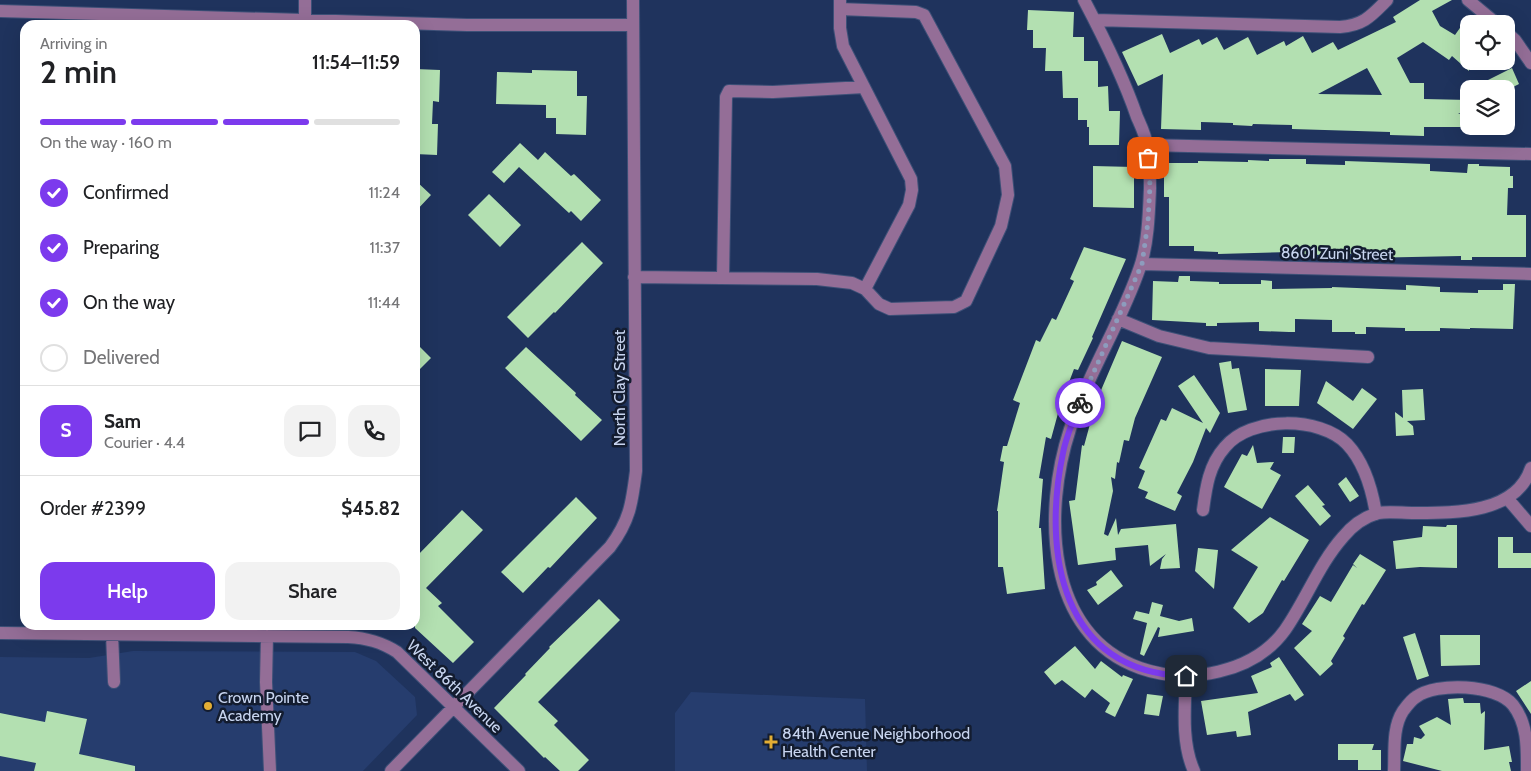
<!DOCTYPE html>
<html lang="en">
<head>
<meta charset="utf-8">
<style>
  :root { --surface:#fff; --page:#f2f2f2; --text:#202124; --muted:#757577; --line:#e0e0e0; --accent:#7c3aed }
  body { margin:0; font-family:Cabin,sans-serif; background:var(--page); color:var(--text); height:100vh; display:flex; flex-direction:column; font-size:19px; white-space:nowrap }
  * { box-sizing:border-box; margin:0 }
  p { font-size:16px; color:var(--muted) }
  .icon { flex:none; width:28px; height:28px; fill:none; stroke:currentColor; stroke-width:2; stroke-linecap:round; stroke-linejoin:round }
  .map { position:relative; flex:1; overflow:hidden }
  .details { position:absolute; left:20px; top:20px; width:400px; height:610px; display:flex; flex-direction:column; background:var(--surface); border-radius:15px; box-shadow:0 5px 20px #0002 }
  .details>* { flex:none }
  .fabs { position:absolute; left:1460px; top:15px; display:grid; gap:10px }
  .fabs a { display:grid; place-items:center; width:55px; height:55px; border-radius:10px; background:var(--surface); box-shadow:0 5px 20px #0002; font-size:25px }
  .pin { position:absolute; display:grid; place-items:center; width:42px; height:42px; color:#fff; margin:-21px; border-radius:10px; box-shadow:0 2px 8px #0006 }
  .courier { position:absolute; display:grid; place-items:center; width:50px; height:50px; margin:-25px; border:4px solid #7c3aed; border-radius:50%; background:#fff; color:#222; box-shadow:0 1px 6px #0007 }
  .head em { font-style:normal; font-weight:600 }
  .head div { display:flex; flex-direction:column-reverse }
  .head { display:flex; align-items:center; justify-content:space-between; height:85px; padding:0 20px }
  h1 { font-size:32px; font-weight:600; line-height:38px }
  .bar { display:grid; grid-template-columns:repeat(4,1fr); gap:8px 5px; align-content:center; height:60px; padding:0 20px }
  .bar i { height:6px; border-radius:4px; background:var(--line) }
  .bar .active { background:var(--accent) }
  .bar p { grid-column:span 4 }
  .line { display:flex; align-items:center; gap:12px; padding:0 20px; border-top:1px solid var(--line) }
  .line div { flex:1 }
  .round { display:grid; place-items:center; flex:none; width:52px; height:52px; border-radius:15px; background:var(--page) }
  ol { padding:0 20px; list-style:none }
  li { display:flex; align-items:center; gap:15px; height:55px }
  li p { margin-inline-start:auto }
  li .icon { padding:5px; border-radius:50%; background:var(--accent); color:#fff; stroke-width:4 }
  li:last-child { color:var(--muted) }
  li i { width:28px; height:28px; border:2px solid var(--line); border-radius:50% }
  .primary-button { display:flex; gap:10px; margin-top:auto; padding:10px 20px }
  .primary-button a { flex:1; height:58px; border-radius:15px; background:var(--accent); color:#fff; font-size:20px; font-weight:600; line-height:58px; text-align:center }
  .primary-button a+a { background:var(--page); color:var(--text) }
  .map>svg:first-child { display:block }
  .built { fill:#263d6e }
  .building { fill:#b3e0b1; fill-rule:evenodd }
  .lines { fill:none; stroke-linecap:round; stroke-linejoin:round }
  .minor-casing { stroke:#3d5077; stroke-width:14 }
  .minor { stroke:#946e97; stroke-width:12 }
  .done { stroke:#8d9cbd; stroke-width:5; stroke-dasharray:0 9 }
  .route { stroke:#7c3aed; stroke-width:6 }
  .poi-dot { fill:#e3ae34; stroke:#131c2f; stroke-width:2 }
  .labels { text-anchor:middle; stroke-width:5; stroke-linejoin:round; paint-order:stroke }
  .street-label { font-size:16px; fill:#c8d5f0; stroke:#131c2f }
  .poi-label { font-size:16px; fill:#c8d5f0; stroke:#131c2f; text-anchor:start }
</style>
</head>
<body>
<div class="map">
<svg width="1531" height="771" viewBox="0 0 1531 771">
  <rect width="100%" height="100%" fill="#1f335d"/>
  <path class="built" d="M133,651L355,652L376,661L415,697L417,715L363,771H0V657L89,658Z
    M691,692L865,699L867,771H675V713Z"/>
  <path class="building" d="M1420,0H1452L1432,11L1440,26L1455,35L1469,15V71L1452,56L1449,60L1423,42L1397,58L1410,83H1424V99L1469,100V109L1458,114H1469V127H1424V136L1390,135V132L1292,129V125L1253,124L1252,126L1233,125V123L1201,122V130L1161,129L1163,74L1138,86L1122,52L1162,34L1170,53L1199,39L1202,45L1217,37L1224,50L1248,37L1257,55L1284,41L1286,46L1303,36L1312,53L1333,42L1338,50L1396,22L1393,17ZM1367,68L1382,95L1318,94Z
    M1028,10L1074,12L1073,37H1084V61H1098V87L1108,86L1109,111H1120L1119,145H1089V127H1087V120H1078V98H1063L1062,71H1045L1046,48H1033V30H1027Z
    M1512,68L1519,84L1509,89H1492L1488,80Z
    M415,69L440,70L439,102L433,101L432,124H438L437,155L415,154Z
    M532,70L577,71V96H587L586,135L556,134V118H546V105L496,104L497,72L532,73Z
    M520,143L538,160L545,152L571,176L574,174L601,200L581,221L571,211L569,213L519,167L504,183L492,172Z
    M1269,159H1306V164L1345,165V161L1430,164V171L1467,173L1468,164H1479V166L1510,167V176H1513V188H1508L1507,215H1526V257H1472V260H1461V256L1363,258V254L1325,253V255L1291,254V252L1218,254V252L1194,251V246H1169V197H1164V163H1198V161L1248,162V160L1269,161Z
    M1093,166L1134,167V208L1093,207Z
    M415,180L431,195L415,212Z
    M489,194L521,225L500,247L468,215Z
    M582,242L603,263L555,313L554,312L528,338L507,317Z
    M1084,247L1126,259L1092,337L1093,338L1078,370L1074,369L1060,406L1051,439L1046,437L1039,478L1043,479L1039,528H1041L1045,589L1007,594L1003,567H998V511H997L1004,462L1000,461L1003,446H1007L1020,403L1013,400L1036,340L1040,342L1052,318L1056,320L1074,281L1070,279Z
    M1179,276H1190V281L1219,282V284H1261V280L1272,281V289L1332,288V287L1406,290V285L1440,287V292L1478,293V290H1503V284H1515L1513,329L1470,328V329L1440,328V331H1405V328L1366,327V334H1355V332H1332V320L1295,319V332H1289L1259,331V322L1217,323V326H1206V323L1152,320L1153,281L1178,282Z
    M1122,341L1162,357L1135,418L1129,441L1124,440L1119,463L1117,462L1115,479L1111,477L1113,491L1104,534L1108,536L1116,518L1118,535L1121,529L1176,524L1180,568L1160,569L1162,559L1166,554L1150,566L1148,545L1115,548L1116,560L1078,565L1069,501L1075,500L1082,445L1084,446L1096,402Z
    M415,342L431,358L415,374Z
    M526,347L576,393L575,395L602,420L581,441L505,368Z
    M1231,361L1232,369L1239,368L1247,410L1228,413L1219,363Z
    M1265,369L1301,370L1299,406H1265Z
    M1194,375L1220,413L1210,433L1206,428L1193,462L1177,493L1182,496L1175,511L1145,498L1148,492L1138,488L1145,471L1139,468L1161,419L1166,421L1172,408L1203,423L1178,386Z
    M1326,381L1353,401L1362,388L1377,399L1353,429L1317,403Z
    M1423,389L1425,420L1407,421L1413,426L1414,435L1396,436L1395,412L1403,418L1402,390Z
    M1283,437H1295L1294,453H1282Z
    M1253,445L1257,463L1274,462L1270,469L1281,475L1262,509L1224,487L1242,454L1247,456Z
    M1346,477L1359,496L1350,502L1338,484Z
    M1308,485L1325,505L1322,506L1331,516L1320,526L1295,496Z
    M576,497L597,518L550,568L548,567L523,593L501,572Z
    M462,510L483,530L426,588L442,603L438,606L474,642L453,663L415,628V558Z
    M1270,517L1309,540L1284,581L1282,580L1263,613L1249,623L1233,608L1258,567L1231,550Z
    M1447,525H1457V568L1420,567L1396,569L1393,541L1422,537L1423,526L1446,527Z
    M1498,537H1513V553H1531V568H1498Z
    M1198,548L1218,550L1214,589L1195,571Z
    M1360,554L1386,570L1364,605L1362,604L1343,636L1345,638L1331,661L1333,664L1320,676L1294,648L1312,631L1302,624L1320,596L1331,602L1353,565L1357,568L1353,564Z
    M1111,570L1123,586L1098,605L1087,590L1097,585L1096,582Z
    M599,599L620,620L538,702L558,721L554,725L589,760L578,771H560L545,757L544,758L494,708L526,675L525,674L550,648L549,647Z
    M1152,602L1163,605L1160,616L1179,621L1192,618L1194,631L1158,637L1160,628L1158,627L1144,656L1140,654L1147,623L1133,619L1136,611L1149,614Z
    M1415,633L1429,676L1417,680L1403,637Z
    M1440,635H1480V665L1441,666Z
    M1075,646L1095,669L1101,661L1122,677L1123,675L1133,679L1115,717L1105,712L1110,703L1092,689L1085,698L1062,680L1055,685L1044,672Z
    M1279,657L1304,695L1295,701L1290,694L1248,712L1251,735L1237,737L1236,731L1207,735L1201,701L1258,693L1251,676L1272,667L1270,663Z
    M1531,681V714L1516,691Z
    M1147,694L1163,696L1159,716L1144,714Z
    M1463,698L1464,703H1480L1481,714L1485,711L1484,750L1509,746L1512,762H1509L1511,771H1442L1403,761L1407,744H1413L1414,737L1421,739L1425,735L1419,726L1437,717L1451,725L1448,699Z
    M47,711L87,719L79,754L135,766V771H34L36,763L0,756V713L45,722Z
    M1338,744H1374L1372,750H1381V770H1358V760H1338Z"/>
  <g class="lines">
    <g class="minor-casing">
      <path id="minor" d="M1084,0C1104,38 1123,76 1137,117C1141,126 1146,136 1147,146C1150,159 1150,175 1150,188C1149,213 1148,244 1140,267C1121,323 1088,373 1070,429C1043,511 1045,634 1140,668C1188,685 1254,673 1285,630C1306,600 1319,564 1343,537C1352,526 1364,517 1378,513C1389,511 1402,513 1414,513C1454,513 1516,514 1531,468
        M1468,0L1497,24
        M840,9L916,12L924,15L1005,166L1008,195L1001,226L966,301L954,307L890,309L879,304L865,289
        M0,11L467,25H633
        M1095,20L1340,27C1364,25 1371,16 1387,0
        M305,25V0
        M1506,32L1515,40L1531,63
        M1147,145L1531,154
        M1141,264L1531,274
        M634,277L817,279L852,283L865,289L909,205L912,190L911,179L843,46L840,28V0
        M723,278L726,97L729,91L773,92L864,87
        M1118,319L1159,336L1209,348L1368,357
        M1507,498L1531,526
        M1203,510C1206,487 1209,465 1225,447C1250,416 1320,416 1347,444C1364,462 1372,489 1376,514
        M0,633L348,637C367,638 381,642 397,652L519,771
        M112,634L114,682
        M267,636L266,682L270,771
        M1186,676C1185,706 1181,742 1194,771
        M391,771L610,547C630,520 632,503 636,471L633,0
        M1394,771C1395,752 1392,728 1403,711C1406,707 1411,700 1416,697C1437,682 1496,684 1513,705C1528,724 1527,749 1527,771"/>
    </g>
    <use href="#minor" class="minor"/>
  </g>
  <g class="lines">
    <path class="done" d="M1080,403L1142,264L1148,222L1150,185L1148,158"/>
    <path class="route" d="M1080,403C1074,419 1066,436 1063,453C1042,552 1061,673 1186,676"/>
  </g>
  <g class="poi-dot">
    <circle cx="208" cy="706" r="5"/>
    <path d="M768.5 734.5h5v5h5v5h-5v5h-5v-5h-5v-5h5z"/>
  </g>
  <g class="labels">
    <g class="street-label">
      <text transform="translate(1337 253) rotate(1)" y="6">8601 Zuni Street</text>
      <text transform="translate(619 388) rotate(-90)" y="6">North Clay Street</text>
      <text transform="translate(455 686) rotate(44)" y="6">West 86th Avenue</text>
    </g>
    <g class="poi-label">
      <text x="218" y="703">Crown Pointe<tspan x="218" dy="18">Academy</tspan></text>
      <text x="782" y="739">84th Avenue Neighborhood<tspan x="782" dy="18">Health Center</tspan></text>
    </g>
  </g>
</svg>
<div class="fabs">
<a><svg class="icon" aria-label="locate" viewBox="0 0 24 24"><circle cx="12" cy="12" r="6"/><path d="M12 2v4M12 18v4M2 12h4M18 12h4"/></svg></a>
<a><svg class="icon" aria-label="layers" viewBox="0 0 24 24"><path d="M12 4l9 5-9 5-9-5zM3 14l9 5 9-5"/></svg></a>
</div>
<div class="pin" style="left:1148px;top:158px;background:#ea580c"><svg class="icon" aria-label="bag" viewBox="0 0 24 24"><path d="M5 8h14l-1 12H6zM9 8a3 3 0 0 1 6 0"/></svg></div>
<div class="pin" style="left:1186px;top:676px;background:#1f2937"><svg class="icon" aria-label="home" viewBox="0 0 24 24"><path d="M3 11l9-7 9 7M6 9v11h12V9"/></svg></div>
<div class="courier" style="left:1080px;top:403px"><svg class="icon" aria-label="bike" viewBox="0 0 24 24"><circle cx="6" cy="16" r="4"/><circle cx="18" cy="16" r="4"/><path d="M6 16l4-8h5l3 8M10 8l3 8H6M13 5h3"/></svg></div>
<section class="details">
<div class="head"><div><h1>2 min</h1><p>Arriving in</p></div><em>11:54–11:59</em></div>
<div class="bar"><i class="active"></i><i class="active"></i><i class="active"></i><i></i><p>On the way · 160 m</p></div>
<ol>
<li><svg class="icon" aria-label="check" viewBox="0 0 24 24"><path d="M5 12l5 5 9-10"/></svg>Confirmed<p>11:24</p></li>
<li><svg class="icon" aria-label="check" viewBox="0 0 24 24"><path d="M5 12l5 5 9-10"/></svg>Preparing<p>11:37</p></li>
<li><svg class="icon" aria-label="check" viewBox="0 0 24 24"><path d="M5 12l5 5 9-10"/></svg>On the way<p>11:44</p></li>
<li><i></i>Delivered</li>
</ol>
<div class="line" style="height:90px"><b class="round" style="background:var(--accent);color:#fff">S</b><div><b>Sam</b><p>Courier · 4.4</p></div><a class="round"><svg class="icon" aria-label="chat" viewBox="0 0 24 24"><path d="M4 5h16v11H9l-5 4z"/></svg></a><a class="round"><svg class="icon" aria-label="phone" viewBox="0 0 24 24"><path d="M5 4h4l2 5-3 2q2 4 5 5l2-3 5 2v4C11 20 4 13 5 4z"/></svg></a></div>
<div class="line" style="height:65px"><div>Order #2399</div><b>$45.82</b></div>
<div class="primary-button"><a>Help</a><a>Share</a></div>
</section>
</div>
</body>
</html>
